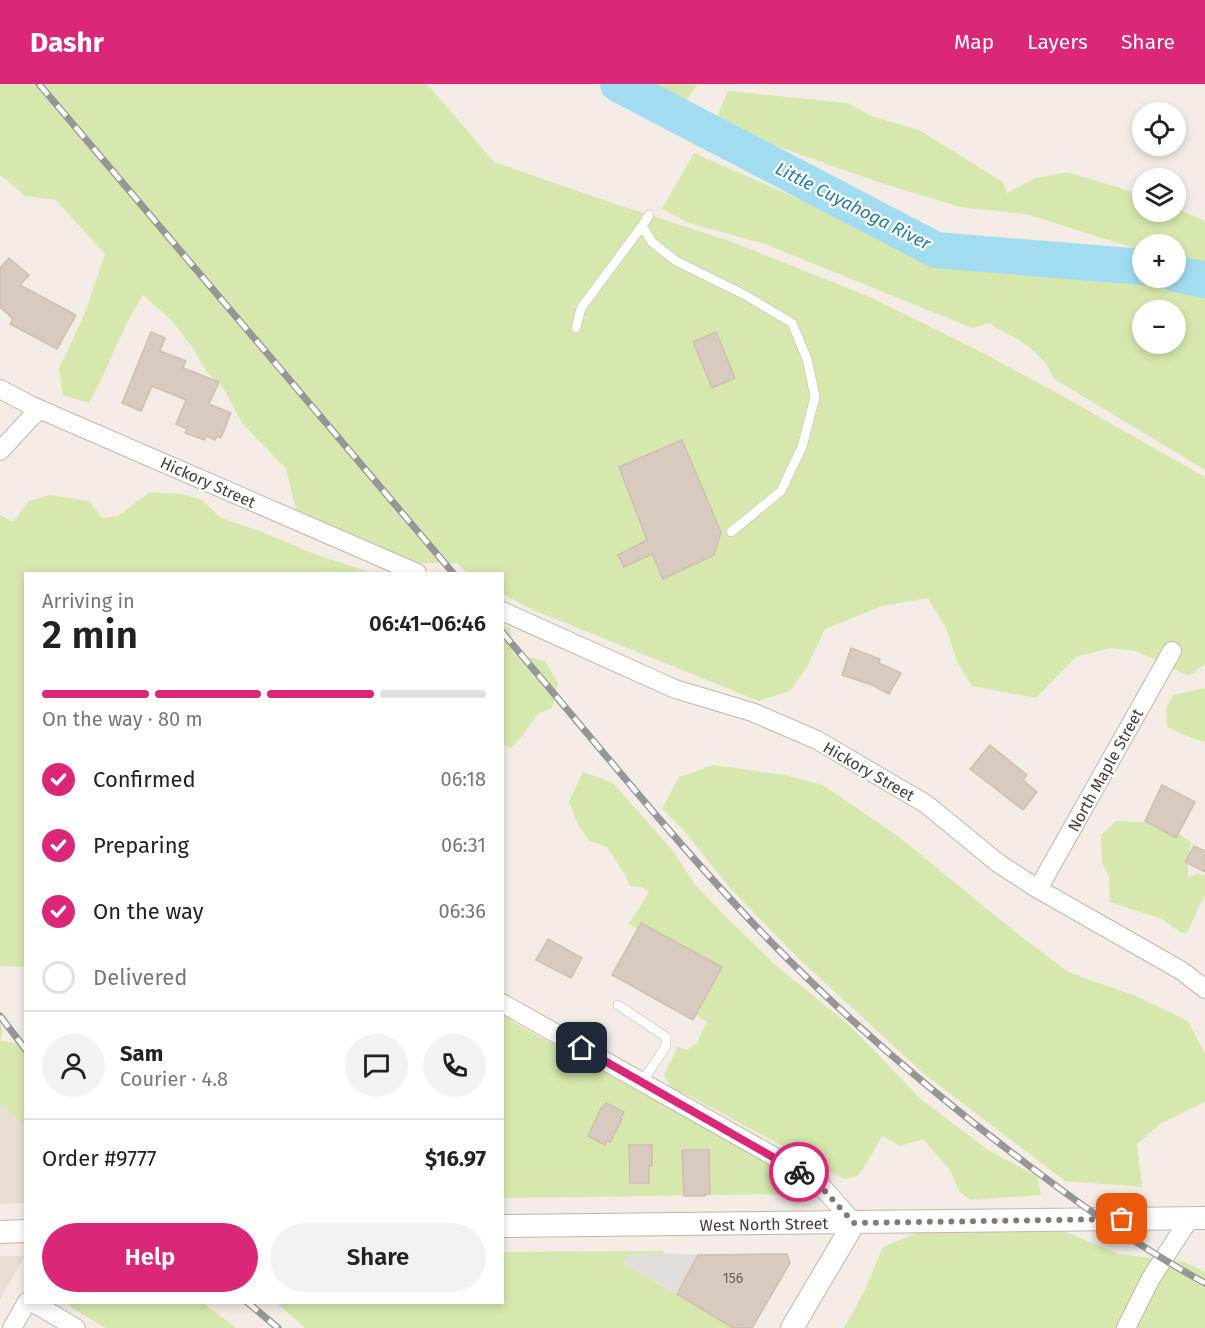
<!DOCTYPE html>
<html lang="en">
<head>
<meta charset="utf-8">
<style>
  :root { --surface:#fff; --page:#f2f2f2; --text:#222; --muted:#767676; --line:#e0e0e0; --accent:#db2777 }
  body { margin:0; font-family:"Fira Sans",sans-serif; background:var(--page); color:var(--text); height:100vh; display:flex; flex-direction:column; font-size:22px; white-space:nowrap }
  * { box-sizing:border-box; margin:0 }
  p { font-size:20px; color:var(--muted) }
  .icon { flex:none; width:33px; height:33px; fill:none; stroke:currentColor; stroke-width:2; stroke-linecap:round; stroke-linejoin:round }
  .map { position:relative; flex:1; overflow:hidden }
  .panel { position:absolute; left:24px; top:488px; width:480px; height:732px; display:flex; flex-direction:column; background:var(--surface); border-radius:0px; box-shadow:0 3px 9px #0003 }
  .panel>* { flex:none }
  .controls { position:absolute; left:1132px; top:18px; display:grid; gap:12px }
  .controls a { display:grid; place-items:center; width:54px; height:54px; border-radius:50%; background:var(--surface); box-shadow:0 3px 9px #0003; font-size:30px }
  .pin { position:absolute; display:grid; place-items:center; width:51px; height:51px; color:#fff; margin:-26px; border-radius:12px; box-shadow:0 3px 9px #0006 }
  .courier { position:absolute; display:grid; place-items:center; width:60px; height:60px; margin:-30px; border:4px solid #db2777; border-radius:50%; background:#fff; color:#222; box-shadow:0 2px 8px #0007 }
  .headline em { font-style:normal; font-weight:600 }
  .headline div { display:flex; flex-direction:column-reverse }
  .headline { display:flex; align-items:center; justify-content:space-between; height:102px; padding:0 18px }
  h1 { font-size:39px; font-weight:600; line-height:45px }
  .bar { display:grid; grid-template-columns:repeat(4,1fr); gap:9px 6px; align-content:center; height:72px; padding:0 18px }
  .bar i { height:8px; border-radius:4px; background:var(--line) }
  .bar .current { background:var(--accent) }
  .bar p { grid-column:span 4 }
  .line { display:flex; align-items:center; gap:15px; padding:0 18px; border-top:2px solid var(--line) }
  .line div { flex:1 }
  .round { display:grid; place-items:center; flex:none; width:63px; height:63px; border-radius:32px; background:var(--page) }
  ol { padding:0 18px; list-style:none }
  li { display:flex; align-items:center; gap:18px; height:66px }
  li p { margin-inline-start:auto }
  li .icon { padding:6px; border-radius:50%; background:var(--accent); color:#fff; stroke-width:4 }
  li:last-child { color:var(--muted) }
  li i { width:33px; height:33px; border:3px solid var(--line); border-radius:50% }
  .action { display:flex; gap:12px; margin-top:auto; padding:12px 18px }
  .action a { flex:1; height:69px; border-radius:36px; background:var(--accent); color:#fff; font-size:24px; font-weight:600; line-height:69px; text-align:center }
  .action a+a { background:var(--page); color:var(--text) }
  header { display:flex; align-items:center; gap:36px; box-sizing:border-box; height:84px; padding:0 30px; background:var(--accent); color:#fff }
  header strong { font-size:28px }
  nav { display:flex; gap:33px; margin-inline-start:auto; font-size:21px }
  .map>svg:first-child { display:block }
  .residential { fill:#e7ded4 }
  .green { fill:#d7e8ae; fill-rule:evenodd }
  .parking { fill:#e1dedb }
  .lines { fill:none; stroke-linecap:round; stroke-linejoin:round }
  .river { stroke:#a1dcf1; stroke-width:36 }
  .building { fill:#d8cabe; stroke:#d0beae; stroke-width:1.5 }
  .service-casing { stroke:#c2b6ab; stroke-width:10 }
  .minor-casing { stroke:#c2b6ab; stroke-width:20 }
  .tertiary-casing { stroke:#c2b6ab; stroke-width:24 }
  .service { stroke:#fff; stroke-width:9 }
  .minor { stroke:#fff; stroke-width:18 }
  .tertiary { stroke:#fff; stroke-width:22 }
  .rail-casing { stroke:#969696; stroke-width:7 }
  .rail { stroke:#fff; stroke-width:4.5; stroke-dasharray:14; stroke-linecap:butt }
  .done { stroke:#837b73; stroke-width:6; stroke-dasharray:0 10.8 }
  .route { stroke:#db2777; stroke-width:8 }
  .labels { text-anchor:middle; stroke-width:4.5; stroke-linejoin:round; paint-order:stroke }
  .number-label { font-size:14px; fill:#6a6057 }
  .street-label { font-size:16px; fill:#463d35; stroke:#fff }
  .water-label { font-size:18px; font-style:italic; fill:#287c9c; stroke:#fff }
</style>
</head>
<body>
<header>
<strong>Dashr</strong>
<nav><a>Map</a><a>Layers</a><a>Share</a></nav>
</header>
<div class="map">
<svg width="1205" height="1244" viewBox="0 0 1205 1244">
  <rect width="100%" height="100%" fill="#f3ede6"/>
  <path class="residential" d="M0,1003L25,1037V1119L0,1120Z
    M0,1172H25L0,1215Z"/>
  <path class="green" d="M0,0H427L494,78L621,122L727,156L870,213L983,269L1057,309L1205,393V580L1189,592L1136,567L1111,564L1076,573L1036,614L972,602L957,578L946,544L928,514L882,522L825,545L807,583L790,607L759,617L533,526L503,510L502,489H467L457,479H420L330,445L296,426L286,385L242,339L223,303L206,287L193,264L171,236L143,211C121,244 109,284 89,319L63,311L59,285L85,229L105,170L56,116L25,112L0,91Z
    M653,0H698L682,21Z
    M728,7L848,19L871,32L919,46L1003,98L1007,109L1036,94L1067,88L1143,111V128H1176V124L1205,137V188L1176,178V160H1143V167L1026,130L960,123L884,100L714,40Z
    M694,69L842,134L908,159L929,165L922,159L936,166L1143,183V194H1176V190L1205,196V386L1054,295C1048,279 1034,266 1019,256C1009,250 999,247 990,239L972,244L765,160L689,139L662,125ZM1143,226H1176V260H1143Z
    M150,408L182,410L202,416L221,434L262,448L317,471L373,489H26L25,883L0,882V431L13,438L29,417L50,411L89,417L102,434L118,432Z
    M503,542L510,545L513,570L545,577L558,599L552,624L538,630L519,656L511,664L503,660Z
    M1205,604V658L1194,655L1167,643L1166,623L1174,611Z
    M713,681L784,691L823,701L899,753L1014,847L1068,888L1136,912L1188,937L1205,970V1018L1160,1040L1137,1060L1142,1103L1065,1097L923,989L797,873L730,804L684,747L662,725L679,693Z
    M583,688L613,699L673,767L695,801L724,831L773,879L847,939L922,1016L988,1066L1037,1092L1041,1111L970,1116L960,1108L950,1086L923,1055L900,1062L882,1052C879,1058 862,1088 858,1091C854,1094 849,1094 844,1095L690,1012L671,1005L664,991L678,963L687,966L697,959L707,938L696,931L722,883L642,839L637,845L629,840L649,808L641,803L630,802L624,789L607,763L590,757L578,741L569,718Z
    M1116,737L1145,738L1170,744L1191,758L1188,775V794L1197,790L1205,791V811L1186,850L1180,848L1162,835L1110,818L1109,792L1102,779L1101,751Z
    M502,907L516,917L511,937L763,1076L792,1096L799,1108L790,1110L503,1114Z
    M0,934L2,946L1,957L25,960V1043L14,1031L0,1021Z
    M1061,1146L1119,1170L1185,1178L1205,1188V1244H844L864,1208L883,1163L917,1149Z
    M664,1167L662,1169L630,1171L623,1179L735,1244H305L276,1218H502L503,1168Z
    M69,1218H202L236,1244H106L72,1224Z"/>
  <path class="parking" d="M662,1169L698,1171L677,1210L623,1179L630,1171Z"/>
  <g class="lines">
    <path class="river" d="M618,0L936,166L1143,183
      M1176,190L1205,196"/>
  </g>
  <path class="building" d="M9,174L29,191L20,201L76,231L57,265L10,240L13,235L0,223V184Z
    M151,248L165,254L160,267L186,277L183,284L219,298L209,320L231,329L221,354L217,352L215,356L206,352L205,356L185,349L187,345L176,340L186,316L152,302L141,327L122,319Z
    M716,248L735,294L712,304L693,258Z
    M682,356L721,448L714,471L663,495L652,470L624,483L618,471L647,456L619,383Z
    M851,564L880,575L879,579L901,589L889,610L872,601L842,591Z
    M990,661L1027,691L1023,696L1037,708L1023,726L970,685Z
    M1162,701L1195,718L1176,754L1145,737Z
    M1194,762L1205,767V788L1185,778Z
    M641,839L722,883L693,936L612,891Z
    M548,855L582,874L571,894L536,876Z
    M606,1019L624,1028L620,1034L622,1035L610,1058L607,1057L605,1061L588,1052L601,1024L602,1025Z
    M629,1061H652V1082H649V1099H630Z
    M682,1066H709L710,1110H705V1112H684Z
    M787,1170L790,1179L752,1244H733L677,1210L698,1171Z"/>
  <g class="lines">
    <g class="service-casing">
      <path id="service" d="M649,131L642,142L652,158L676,177L745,211L792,239L807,275L815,313L802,363L781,407L731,448
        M576,244L581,224L642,142
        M618,921L666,953V962L642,998"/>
    </g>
    <g class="minor-casing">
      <path id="minor" d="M0,305L32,322L417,489
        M0,367L39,325
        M502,527L675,605L752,628L817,656L926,720L998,779L1038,805L1182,887L1205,905
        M1038,805L1172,567
        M502,919L791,1082L824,1105L854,1139
        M32,1218L76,1244
        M12,1244L27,1218
        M1126,1244L1151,1194L1190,1134"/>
    </g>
    <g class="tertiary-casing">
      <path id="tertiary" d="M502,1142L1205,1134
        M0,1148L26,1147
        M792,1244L854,1139"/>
    </g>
    <use href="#service" class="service"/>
    <use href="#minor" class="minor"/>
    <use href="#tertiary" class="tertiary"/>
    <g class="rail-casing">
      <path id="rail" d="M39,0L453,489
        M502,548C590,651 674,758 769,856C849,938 936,1012 1028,1081C1085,1124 1142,1165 1205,1199
        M0,932L26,966
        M247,1218L278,1244"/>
    </g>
    <use href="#rail" class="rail"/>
  </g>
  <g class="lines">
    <path class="done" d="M799,1088L824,1106L854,1139L1122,1135"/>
    <path class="route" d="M582,964L799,1088"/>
  </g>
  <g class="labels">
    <g class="number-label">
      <text x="733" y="1199">156</text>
    </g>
    <g class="street-label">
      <text transform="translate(208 398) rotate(24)" y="6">Hickory Street</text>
      <text transform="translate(1105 686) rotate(-61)" y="6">North Maple Street</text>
      <text transform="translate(869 687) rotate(30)" y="6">Hickory Street</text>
      <text transform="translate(764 1140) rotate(-1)" y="6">West North Street</text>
    </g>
    <g class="water-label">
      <text transform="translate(853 122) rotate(27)" y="6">Little Cuyahoga River</text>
    </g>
  </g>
</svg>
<div class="controls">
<a><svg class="icon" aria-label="locate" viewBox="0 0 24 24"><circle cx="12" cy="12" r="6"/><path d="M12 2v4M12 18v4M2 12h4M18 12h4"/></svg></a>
<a><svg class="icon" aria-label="layers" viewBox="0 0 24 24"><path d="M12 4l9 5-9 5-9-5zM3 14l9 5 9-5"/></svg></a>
<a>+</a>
<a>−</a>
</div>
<div class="pin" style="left:1122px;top:1135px;background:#ea580c"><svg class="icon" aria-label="bag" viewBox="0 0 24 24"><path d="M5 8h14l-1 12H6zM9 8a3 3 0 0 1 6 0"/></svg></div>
<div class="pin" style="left:582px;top:964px;background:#1f2937"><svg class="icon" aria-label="home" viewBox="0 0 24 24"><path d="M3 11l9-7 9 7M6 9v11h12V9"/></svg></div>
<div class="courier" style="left:799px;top:1088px"><svg class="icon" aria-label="bike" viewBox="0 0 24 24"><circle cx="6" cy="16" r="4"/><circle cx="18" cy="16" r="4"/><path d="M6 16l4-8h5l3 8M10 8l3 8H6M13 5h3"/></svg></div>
<section class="panel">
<div class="headline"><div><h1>2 min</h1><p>Arriving in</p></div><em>06:41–06:46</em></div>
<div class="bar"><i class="current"></i><i class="current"></i><i class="current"></i><i></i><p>On the way · 80 m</p></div>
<ol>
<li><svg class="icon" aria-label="check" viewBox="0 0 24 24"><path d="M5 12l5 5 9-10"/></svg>Confirmed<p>06:18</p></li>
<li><svg class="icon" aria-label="check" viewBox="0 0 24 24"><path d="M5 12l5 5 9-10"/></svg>Preparing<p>06:31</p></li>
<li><svg class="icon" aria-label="check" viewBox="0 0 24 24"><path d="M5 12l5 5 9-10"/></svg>On the way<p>06:36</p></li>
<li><i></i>Delivered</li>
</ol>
<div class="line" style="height:108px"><a class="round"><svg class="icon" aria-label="person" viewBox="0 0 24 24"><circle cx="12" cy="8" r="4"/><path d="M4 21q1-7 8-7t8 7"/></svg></a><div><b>Sam</b><p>Courier · 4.8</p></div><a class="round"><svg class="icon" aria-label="chat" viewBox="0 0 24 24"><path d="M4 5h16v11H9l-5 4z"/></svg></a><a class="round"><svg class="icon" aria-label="phone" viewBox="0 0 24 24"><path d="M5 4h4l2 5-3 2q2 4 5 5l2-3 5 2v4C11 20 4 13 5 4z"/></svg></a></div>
<div class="line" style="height:78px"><div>Order #9777</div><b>$16.97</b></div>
<div class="action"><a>Help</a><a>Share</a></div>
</section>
</div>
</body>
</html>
